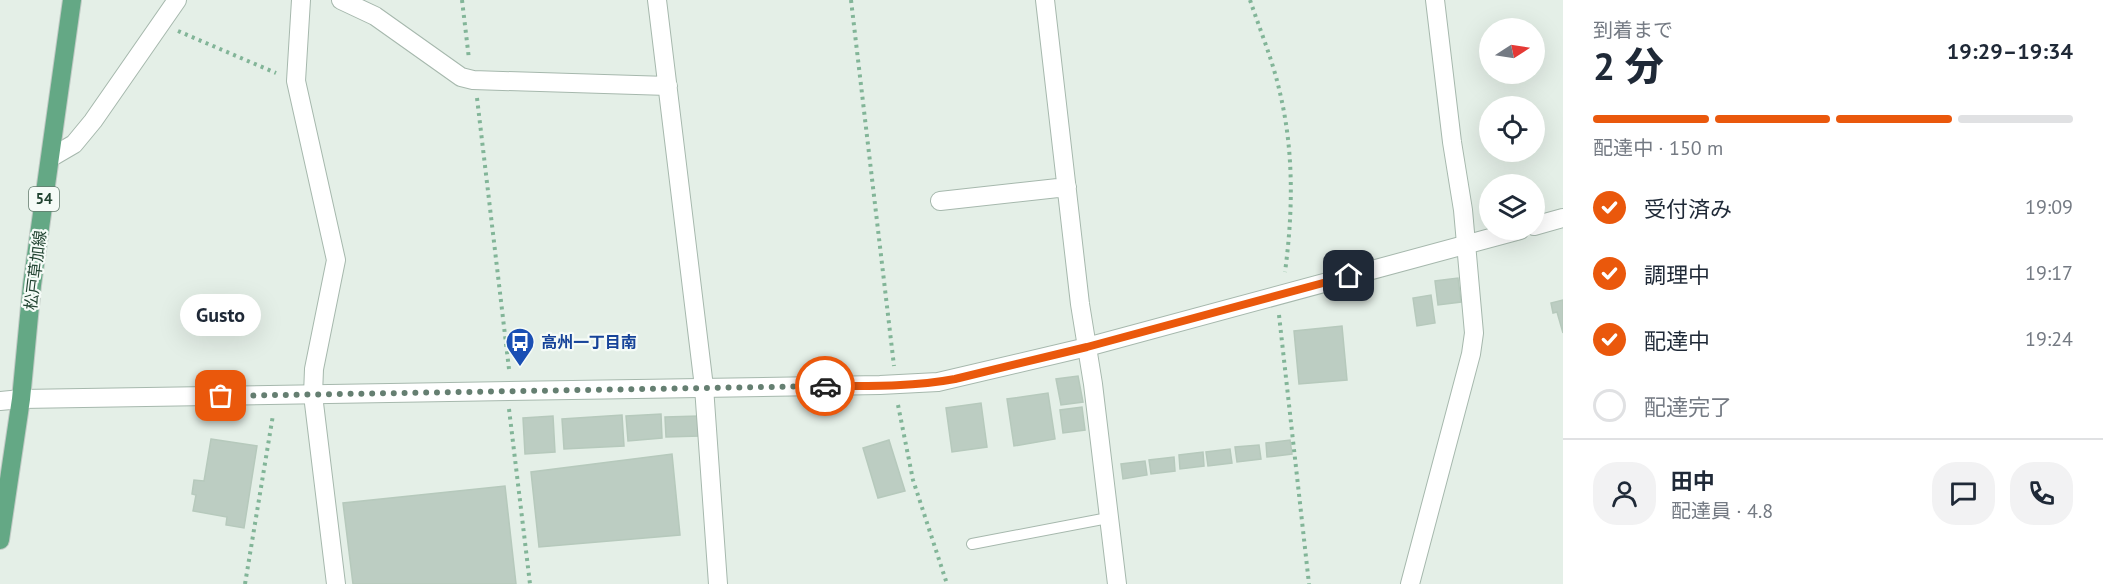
<!DOCTYPE html>
<html lang="ja">
<head>
<meta charset="utf-8">
<style>
  :root { --surface:#fff; --page:#f2f2f3; --text:#1f2937; --muted:#747a83; --line:#e0e1e3; --accent:#ea580c }
  body { margin:0; font-family:"PT Sans","Noto Sans JP",sans-serif; background:var(--page); color:var(--text); height:100vh; display:flex; flex-direction:column; font-size:22px; white-space:nowrap }
  * { box-sizing:border-box; margin:0 }
  p { font-size:20px; color:var(--muted) }
  .icon { flex:none; width:33px; height:33px; fill:none; stroke:currentColor; stroke-width:2; stroke-linecap:round; stroke-linejoin:round }
  .map { position:relative; flex:1; overflow:hidden }
  .side { display:flex; flex-direction:column; background:var(--surface); width:540px }
  .side>* { flex:none }
  .needle { width:39px; rotate:78deg }
  .buttons { position:absolute; left:1479px; top:18px; display:grid; gap:12px }
  .buttons a { display:grid; place-items:center; width:66px; height:66px; border-radius:50%; background:var(--surface); box-shadow:0 6px 24px #0002; font-size:30px }
  .pin { position:absolute; display:grid; place-items:center; width:51px; height:51px; color:#fff; margin:-26px; border-radius:12px; box-shadow:0 3px 9px #0006 }
  .courier { position:absolute; display:grid; place-items:center; width:60px; height:60px; margin:-30px; border:4px solid #ea580c; border-radius:50%; background:#fff; color:#222; box-shadow:0 2px 8px #0007 }
  .bubble { position:absolute; height:42px; border-radius:21px; background:var(--surface); box-shadow:0 6px 24px #0002; font-size:20px; font-weight:800; line-height:42px; text-align:center }
  .summary em { font-style:normal; font-weight:800 }
  .summary div { display:flex; flex-direction:column-reverse }
  .summary { display:flex; align-items:center; justify-content:space-between; height:102px; padding:0 30px }
  h1 { font-size:39px; font-weight:800; line-height:45px }
  .bar { display:grid; grid-template-columns:repeat(4,1fr); gap:9px 6px; align-content:center; height:72px; padding:0 30px }
  .bar i { height:8px; border-radius:4px; background:var(--line) }
  .bar .active { background:var(--accent) }
  .bar p { grid-column:span 4 }
  .line { display:flex; align-items:center; gap:15px; padding:0 30px; border-top:2px solid var(--line) }
  .line div { flex:1 }
  .round { display:grid; place-items:center; flex:none; width:63px; height:63px; border-radius:24px; background:var(--page) }
  ol { padding:0 30px; list-style:none }
  li { display:flex; align-items:center; gap:18px; height:66px }
  li p { margin-inline-start:auto }
  li .icon { padding:6px; border-radius:50%; background:var(--accent); color:#fff; stroke-width:4 }
  li:last-child { color:var(--muted) }
  li i { width:33px; height:33px; border:3px solid var(--line); border-radius:50% }
  main { display:flex; flex:1; min-height:0 }
  .map>svg:first-child { display:block }
  .building { fill:#bccdc2; stroke:#b6c9bc; stroke-width:1.5 }
  .lines { fill:none; stroke-linecap:round; stroke-linejoin:round }
  .service-casing { stroke:#a6b8ad; stroke-width:12 }
  .minor-casing { stroke:#a6b8ad; stroke-width:20 }
  .tertiary-casing { stroke:#a6b8ad; stroke-width:20 }
  .primary-casing { stroke:#c1cac5; stroke-width:20 }
  .path { stroke:#82b598; stroke-width:4; stroke-dasharray:3 4.5; stroke-linecap:butt }
  .service { stroke:#fff; stroke-width:10 }
  .minor { stroke:#fff; stroke-width:18 }
  .tertiary { stroke:#fff; stroke-width:18 }
  .primary { stroke:#64a885; stroke-width:18 }
  .done { stroke:#657f71; stroke-width:6; stroke-dasharray:0 10.8 }
  .route { stroke:#ea580c; stroke-width:8 }
  .labels { text-anchor:middle; stroke-width:4.5; stroke-linejoin:round; paint-order:stroke }
  .shield { fill:#f5fbf7; stroke:#617a6c; stroke-width:1.5 }
  .shield-label { font-size:15px; font-weight:bold; fill:#214331 }
  .street-label { font-size:16px; fill:#214331; stroke:#f5fbf7 }
  .transit-label { font-size:16px; font-weight:bold; fill:#164399; stroke:#f5fbf7; text-anchor:start }
</style>
</head>
<body>
<main>
<div class="map">
<svg width="1563" height="584" viewBox="0 0 1563 584">
  <rect width="100%" height="100%" fill="#e4efe7"/>
  <path class="building" d="M1458,278L1461,302L1438,305L1435,281Z
    M1431,295L1435,323L1417,326L1413,298Z
    M1563,300V333L1557,312L1553,313L1551,303Z
    M1342,326L1347,380L1299,384L1294,331Z
    M1078,376L1083,402L1061,405L1056,379Z
    M1048,393L1055,439L1014,446L1007,399Z
    M981,403L987,447L952,452L946,408Z
    M1082,407L1085,430L1063,433L1060,410Z
    M661,414L662,438L628,441L626,416Z
    M622,415L624,446L564,449L562,419Z
    M553,416L555,452L525,454L523,418Z
    M699,416L700,436L666,437L665,417Z
    M211,439L257,446L244,528L226,525L227,517L193,511L196,495L192,494L194,480L204,481Z
    M889,440L905,491L878,498L863,448Z
    M1290,440L1292,454L1267,457L1266,443Z
    M1259,445L1261,459L1237,462L1235,447Z
    M1230,449L1232,463L1208,466L1206,452Z
    M1203,452L1204,466L1180,469L1179,455Z
    M672,454L680,535L539,547L531,472Z
    M1174,457L1175,471L1151,474L1149,460Z
    M1145,461L1147,475L1123,479L1121,464Z
    M505,486L516,584H353L343,503Z"/>
  <g class="lines">
    <g class="service-casing">
      <path id="service" d="M972,544L1108,518"/>
    </g>
    <g class="minor-casing">
      <path id="minor" d="M301,0L296,81L336,260L314,369L313,395L336,584
        M341,0L375,16L461,77L473,80L668,86
        M657,0L704,387L718,584
        M1045,0L1080,304L1093,384L1117,584
        M50,158L74,144L93,121L177,0
        M940,201L1067,187
        M1410,584L1471,354L1474,333L1463,210L1452,142L1435,0"/>
    </g>
    <g class="tertiary-casing">
      <path id="tertiary" d="M1534,226L1563,218
        M0,401L21,399L880,385L938,382L1087,347L1520,230"/>
    </g>
    <g class="primary-casing">
      <path id="primary" d="M0,540L21,399L32,285L72,0"/>
    </g>
    <path class="path" d="M462,0L469,59
      M851,0L894,366
      M1250,0C1260,30 1273,61 1280,93C1294,152 1293,212 1285,272
      M178,31L276,73
      M477,98L509,369
      M1279,315L1309,584
      M898,405L913,480L947,584
      M509,409L530,584
      M245,584L273,415"/>
    <use href="#service" class="service"/>
    <use href="#minor" class="minor"/>
    <use href="#tertiary" class="tertiary"/>
    <use href="#primary" class="primary"/>
  </g>
  <g class="lines">
    <path class="done" d="M221,396L825,386"/>
    <path class="route" d="M825,386C868,386 912,387 955,379L1087,347L1349,276"/>
  </g>
  <defs>
    <g id="bus-pin" transform="scale(1.5)"><path d="M0 17L-7.5 6A9.5 9.5 0 1 1 7.5 6Z" fill="#1a4fb4" stroke="#f5fbf7"/><path d="M-5-6H5V4H4V6H2V4H-2V6H-4V4H-5ZM-3.5-4V0h7V-4ZM-3.5 1.2v1.5H-2V1.2ZM2 1.2v1.5H3.5V1.2Z" fill="#fff"/></g>
  </defs>
  <g fill-rule="evenodd">
    <use href="#bus-pin" x="520" y="342"/>
  </g>
  <g class="labels">
    <rect class="shield" x="29" y="187" width="30" height="24" rx="4.5"/>
    <g class="shield-label">
      <text x="44" y="204">54</text>
    </g>
    <g class="street-label">
      <text transform="translate(35 270) rotate(-83)" y="6">松戸草加線</text>
    </g>
    <g class="transit-label">
      <text x="541" y="348">高州一丁目南</text>
    </g>
  </g>
</svg>
<div class="buttons">
<a><svg class="needle" viewBox="-14 -14 28 28"><path d="M0-13l5 13h-10z" fill="#e53935"/><path d="M0 13l5-13h-10z" fill="#747a83"/></svg></a>
<a><svg class="icon" aria-label="locate" viewBox="0 0 24 24"><circle cx="12" cy="12" r="6"/><path d="M12 2v4M12 18v4M2 12h4M18 12h4"/></svg></a>
<a><svg class="icon" aria-label="layers" viewBox="0 0 24 24"><path d="M12 4l9 5-9 5-9-5zM3 14l9 5 9-5"/></svg></a>
</div>
<div class="pin" style="left:221px;top:396px;background:#ea580c"><svg class="icon" aria-label="bag" viewBox="0 0 24 24"><path d="M5 8h14l-1 12H6zM9 8a3 3 0 0 1 6 0"/></svg></div>
<div class="pin" style="left:1349px;top:276px;background:#1f2937"><svg class="icon" aria-label="home" viewBox="0 0 24 24"><path d="M3 11l9-7 9 7M6 9v11h12V9"/></svg></div>
<div class="courier" style="left:825px;top:386px"><svg class="icon" aria-label="car" viewBox="0 0 24 24"><path d="M5 17H2v-5l4-1 3-4h7l3 4 3 1v5h-3M9 17h6M6 11h13"/><circle cx="7" cy="17" r="2"/><circle cx="17" cy="17" r="2"/></svg></div>
<div class="bubble" style="left:180px;top:294px;width:81px">Gusto</div>
</div>
<section class="side">
<div class="summary"><div><h1>2 分</h1><p>到着まで</p></div><em>19:29–19:34</em></div>
<div class="bar"><i class="active"></i><i class="active"></i><i class="active"></i><i></i><p>配達中 · 150 m</p></div>
<ol>
<li><svg class="icon" aria-label="check" viewBox="0 0 24 24"><path d="M5 12l5 5 9-10"/></svg>受付済み<p>19:09</p></li>
<li><svg class="icon" aria-label="check" viewBox="0 0 24 24"><path d="M5 12l5 5 9-10"/></svg>調理中<p>19:17</p></li>
<li><svg class="icon" aria-label="check" viewBox="0 0 24 24"><path d="M5 12l5 5 9-10"/></svg>配達中<p>19:24</p></li>
<li><i></i>配達完了</li>
</ol>
<div class="line" style="height:108px"><a class="round"><svg class="icon" aria-label="person" viewBox="0 0 24 24"><circle cx="12" cy="8" r="4"/><path d="M4 21q1-7 8-7t8 7"/></svg></a><div><b>田中</b><p>配達員 · 4.8</p></div><a class="round"><svg class="icon" aria-label="chat" viewBox="0 0 24 24"><path d="M4 5h16v11H9l-5 4z"/></svg></a><a class="round"><svg class="icon" aria-label="phone" viewBox="0 0 24 24"><path d="M5 4h4l2 5-3 2q2 4 5 5l2-3 5 2v4C11 20 4 13 5 4z"/></svg></a></div>
</section>
</main>
</body>
</html>
